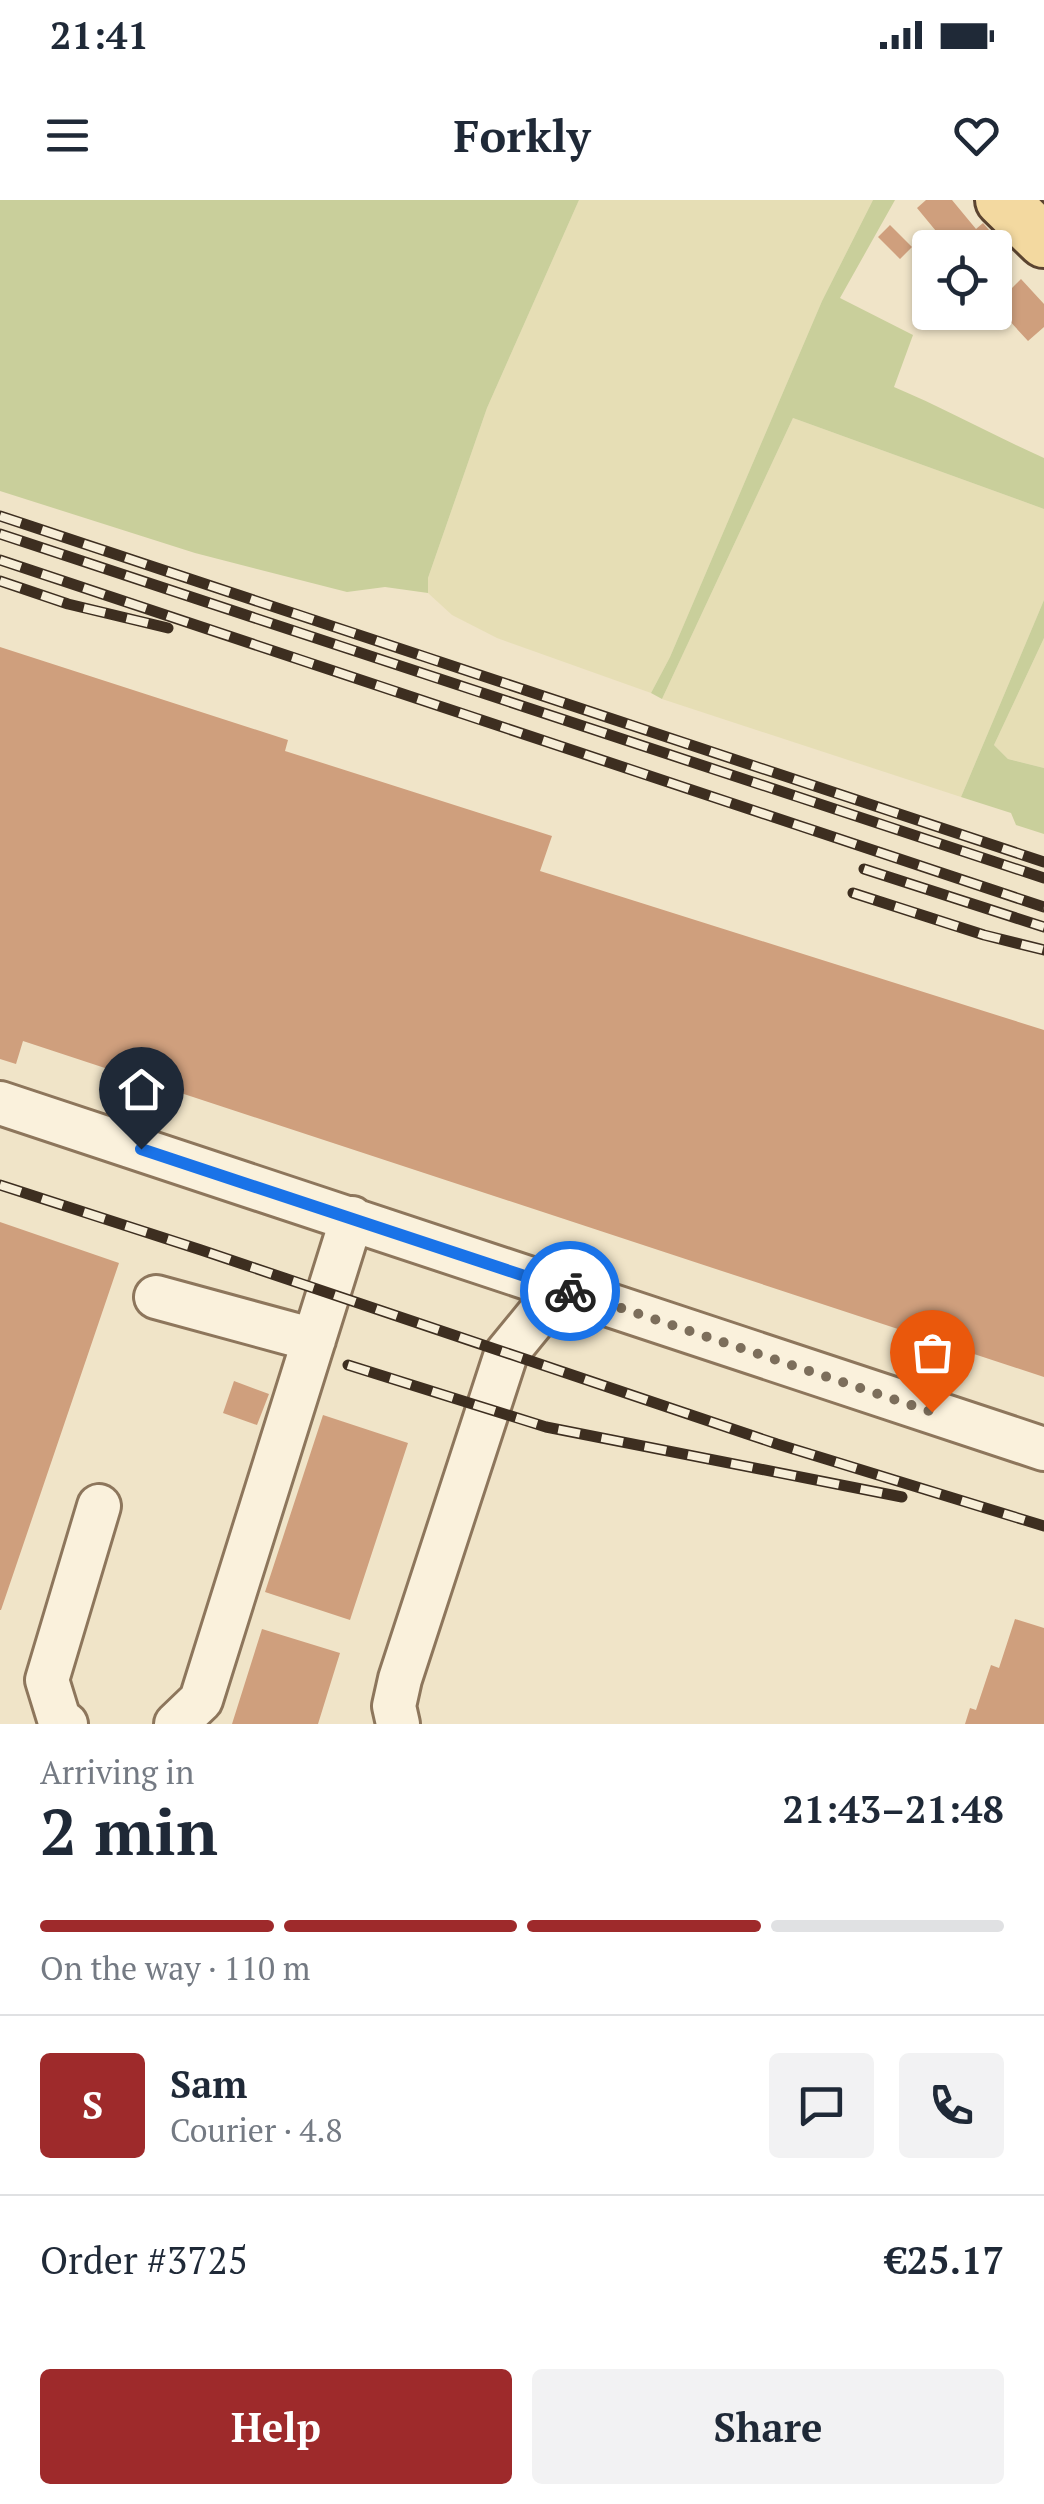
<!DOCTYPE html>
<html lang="en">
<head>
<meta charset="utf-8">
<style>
  :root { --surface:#fff; --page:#f2f2f3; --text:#1f2937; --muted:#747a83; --line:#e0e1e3; --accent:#9e2a2b }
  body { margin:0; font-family:"PT Serif",serif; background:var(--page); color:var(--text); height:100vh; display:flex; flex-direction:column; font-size:38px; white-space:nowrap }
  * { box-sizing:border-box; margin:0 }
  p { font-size:32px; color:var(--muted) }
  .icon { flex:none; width:55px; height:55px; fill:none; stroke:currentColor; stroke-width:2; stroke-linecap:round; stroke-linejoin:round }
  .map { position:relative; height:1524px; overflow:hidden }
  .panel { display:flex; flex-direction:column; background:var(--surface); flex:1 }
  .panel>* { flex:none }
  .controls { position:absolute; left:912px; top:30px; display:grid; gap:20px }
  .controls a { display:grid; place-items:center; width:100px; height:100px; border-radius:10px; background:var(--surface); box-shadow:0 2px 8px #0004; font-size:50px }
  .pin { position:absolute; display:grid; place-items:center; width:85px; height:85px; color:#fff; margin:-102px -42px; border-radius:50% 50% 50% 0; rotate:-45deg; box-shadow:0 0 10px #0007 }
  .pin .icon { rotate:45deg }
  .courier { position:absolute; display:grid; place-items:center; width:100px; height:100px; margin:-50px; border:8px solid #1a73e8; border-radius:50%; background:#fff; color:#222; box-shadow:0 2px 12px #0007 }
  .summary em { font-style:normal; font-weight:600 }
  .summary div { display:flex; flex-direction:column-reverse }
  .summary { display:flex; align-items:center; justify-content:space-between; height:170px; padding:0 40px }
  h1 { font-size:65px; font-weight:600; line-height:75px }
  .bar { display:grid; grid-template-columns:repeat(4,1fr); gap:15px 10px; align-content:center; height:120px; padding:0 40px }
  .bar i { height:12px; border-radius:8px; background:var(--line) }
  .bar .active { background:var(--accent) }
  .bar p { grid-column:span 4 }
  .line { display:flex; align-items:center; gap:25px; padding:0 40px; border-top:2px solid var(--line) }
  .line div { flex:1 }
  .round { display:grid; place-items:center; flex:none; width:105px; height:105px; border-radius:10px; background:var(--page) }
  .button { display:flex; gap:20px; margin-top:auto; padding:20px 40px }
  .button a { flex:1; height:115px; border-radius:10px; background:var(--accent); color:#fff; font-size:40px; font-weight:600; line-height:115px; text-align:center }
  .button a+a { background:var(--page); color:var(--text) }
  .status { display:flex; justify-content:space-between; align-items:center; height:70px; padding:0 50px; background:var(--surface); direction:ltr }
  .status svg { height:28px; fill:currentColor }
  header { display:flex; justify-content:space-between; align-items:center; height:130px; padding:0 40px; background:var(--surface); font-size:45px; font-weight:600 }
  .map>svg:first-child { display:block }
  .farmland { fill:#e6deb5 }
  .green { fill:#c9cf9b }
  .building { fill:#cf9f7d }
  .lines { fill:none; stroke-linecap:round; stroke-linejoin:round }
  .minor-casing { stroke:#8d765c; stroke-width:48 }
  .major-casing { stroke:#5b4430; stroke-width:58 }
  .minor { stroke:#faf1dc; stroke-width:42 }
  .major { stroke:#f3d9a0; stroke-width:52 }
  .rail-casing { stroke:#3d2e20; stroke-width:11 }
  .rail { stroke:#f7eed8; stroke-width:8; stroke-dasharray:22; stroke-linecap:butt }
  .done { stroke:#7c6e5b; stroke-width:10; stroke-dasharray:0 18 }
  .route { stroke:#1a73e8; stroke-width:12 }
</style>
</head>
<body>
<div class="status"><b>21:41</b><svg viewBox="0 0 49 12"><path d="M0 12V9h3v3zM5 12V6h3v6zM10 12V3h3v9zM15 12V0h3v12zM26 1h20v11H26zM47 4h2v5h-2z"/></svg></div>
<header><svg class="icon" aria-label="menu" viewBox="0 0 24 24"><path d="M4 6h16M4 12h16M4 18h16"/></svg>Forkly<svg class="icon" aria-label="heart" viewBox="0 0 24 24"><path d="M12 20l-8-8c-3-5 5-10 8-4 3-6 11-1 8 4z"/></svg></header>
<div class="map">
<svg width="1044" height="1524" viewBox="0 0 1044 1524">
  <rect width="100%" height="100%" fill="#f0e4c8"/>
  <path class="farmland" d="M579,0H873L822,101L670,457L651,493L497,438L452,415L428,393V378L487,208Z
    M793,218L1044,309V400L961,597L662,499Z
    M1044,438V568L1008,559L994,545Z"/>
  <path class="green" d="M0,0H579L487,208L428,378V393L385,387L347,392L195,353L0,291Z
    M873,0H895L840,98L913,135L894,187C946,209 993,235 1044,258V309L793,218L662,499L651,493L670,457L822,101Z
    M1044,400V438L994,545L1008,559L1044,568V634L1016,625L1011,613L961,597Z"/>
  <path class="building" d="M926,0H952L976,29L983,23L1002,45L995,51V48H950L917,8Z
    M890,25L912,47L900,59L878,37Z
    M1021,79L1044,104V127L1028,141L995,105Z
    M0,447L288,540L285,551L552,636L540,671L1044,830V1177L23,841L16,864L0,859Z
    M0,1022L119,1063L1,1410H0Z
    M234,1181L269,1194L257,1225L223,1213Z
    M323,1215L408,1243L350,1420L265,1392Z
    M1015,1419L1044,1428V1524H965L970,1508L976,1510L991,1465L999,1468Z
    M262,1429L340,1453L318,1524H232Z"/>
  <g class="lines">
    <g class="minor-casing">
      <path id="minor" d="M0,903L1044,1249
        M156,1097L314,1140
        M66,1524L59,1519L47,1480L99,1306
        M176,1524L201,1500L352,1018
        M398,1524L394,1506L400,1479L506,1154L560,1088"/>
    </g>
    <g class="major-casing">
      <path id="major" d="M1002,0L1044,41"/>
    </g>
    <use href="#minor" class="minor"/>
    <use href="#major" class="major"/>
    <g class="rail-casing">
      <path id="rail" d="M0,316L1044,662
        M0,334L1044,678
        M0,360L1044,707
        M0,381L68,404L168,428
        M864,669L1044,727
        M853,693L984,735L1044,750
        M0,985L201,1050L777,1244L1044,1326
        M348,1165L546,1227L902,1297"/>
    </g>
    <use href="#rail" class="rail"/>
  </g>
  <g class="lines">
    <path class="done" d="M570,1091L932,1212"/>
    <path class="route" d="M141,949L570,1091"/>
  </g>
</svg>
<div class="controls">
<a><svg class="icon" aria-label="locate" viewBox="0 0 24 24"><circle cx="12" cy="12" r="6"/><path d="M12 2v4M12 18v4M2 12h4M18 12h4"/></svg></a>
</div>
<div class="pin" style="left:932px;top:1212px;background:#ea580c"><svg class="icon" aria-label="bag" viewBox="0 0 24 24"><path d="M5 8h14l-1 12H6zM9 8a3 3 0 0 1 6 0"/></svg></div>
<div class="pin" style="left:141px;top:949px;background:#1f2937"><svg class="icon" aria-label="home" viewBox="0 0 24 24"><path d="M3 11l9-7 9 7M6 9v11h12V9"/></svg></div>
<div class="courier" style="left:570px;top:1091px"><svg class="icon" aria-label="bike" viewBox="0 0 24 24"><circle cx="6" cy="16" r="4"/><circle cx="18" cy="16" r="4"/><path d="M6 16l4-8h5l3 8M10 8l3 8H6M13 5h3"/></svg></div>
</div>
<section class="panel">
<div class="summary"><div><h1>2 min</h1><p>Arriving in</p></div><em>21:43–21:48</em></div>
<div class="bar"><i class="active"></i><i class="active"></i><i class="active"></i><i></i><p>On the way · 110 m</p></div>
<div class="line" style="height:180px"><b class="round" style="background:var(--accent);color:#fff">S</b><div><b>Sam</b><p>Courier · 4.8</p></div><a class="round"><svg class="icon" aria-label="chat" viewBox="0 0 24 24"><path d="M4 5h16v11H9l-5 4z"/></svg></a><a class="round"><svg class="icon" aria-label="phone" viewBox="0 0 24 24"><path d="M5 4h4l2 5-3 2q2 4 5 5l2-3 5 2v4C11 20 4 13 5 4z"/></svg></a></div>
<div class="line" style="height:130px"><div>Order #3725</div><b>€25.17</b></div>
<div class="button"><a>Help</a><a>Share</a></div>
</section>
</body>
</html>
